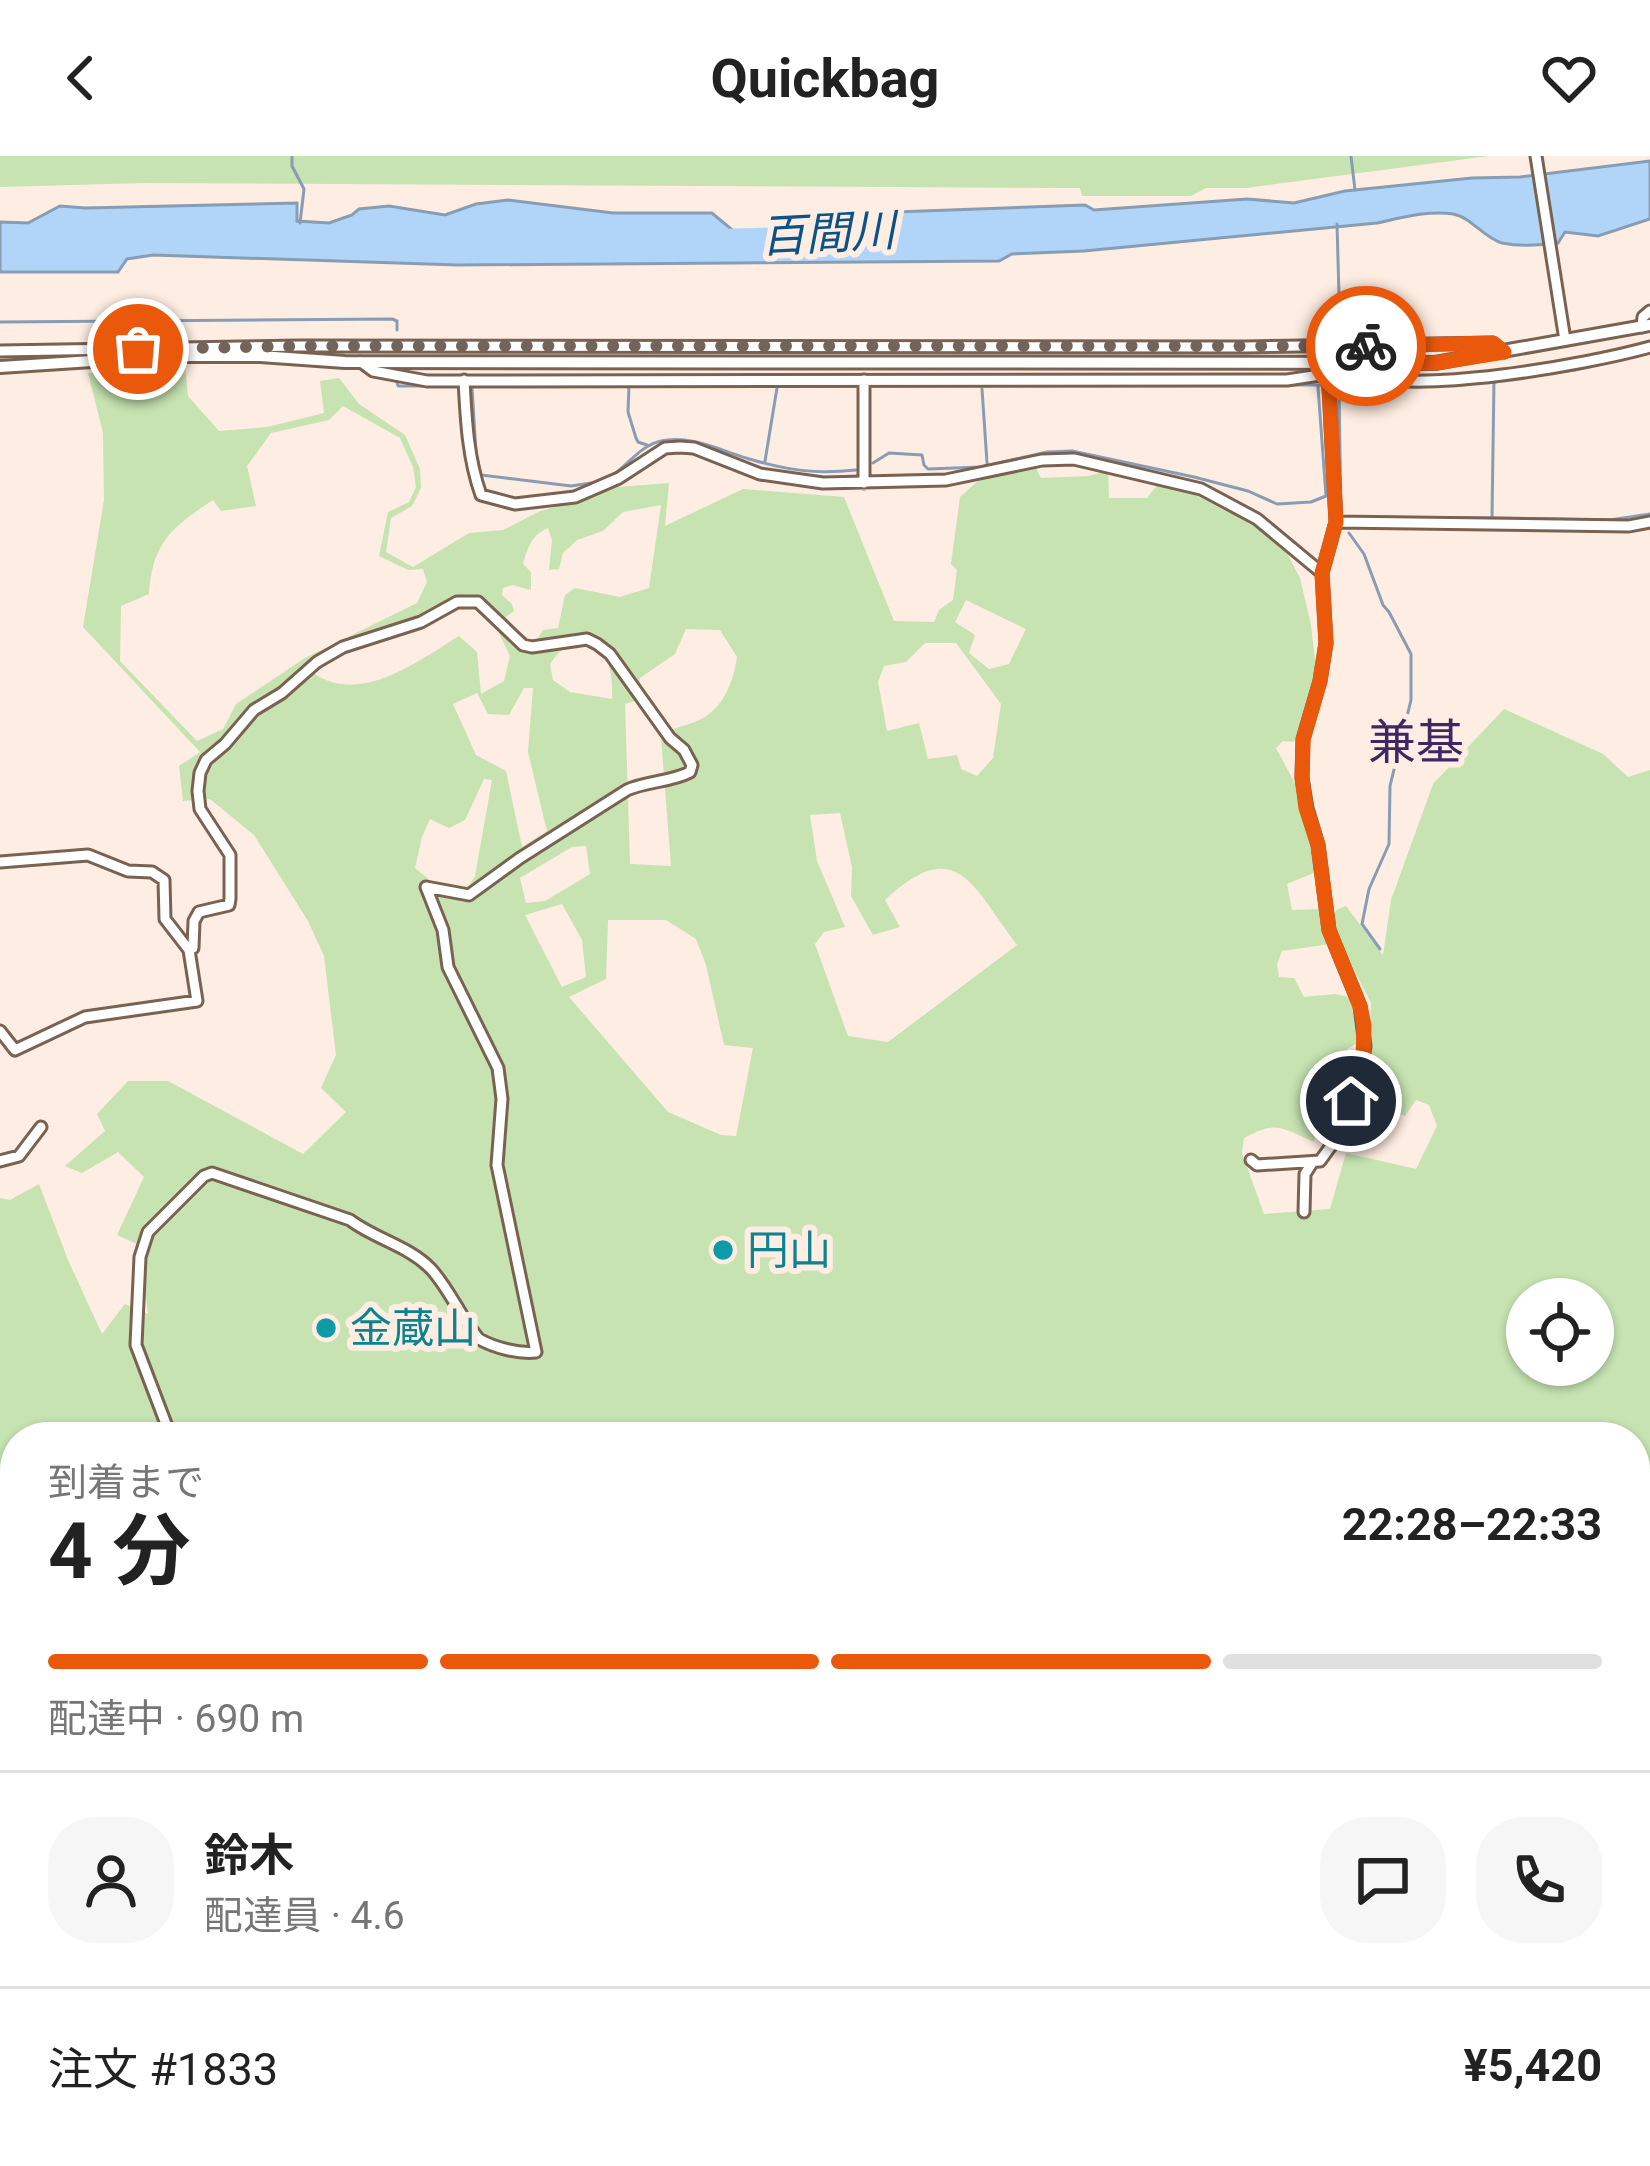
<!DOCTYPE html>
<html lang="ja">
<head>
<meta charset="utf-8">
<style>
  :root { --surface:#fff; --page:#f6f6f6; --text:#222; --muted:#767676; --line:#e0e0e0; --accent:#ea580c }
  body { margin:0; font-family:Roboto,"Noto Sans JP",sans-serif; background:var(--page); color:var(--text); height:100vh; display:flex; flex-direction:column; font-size:45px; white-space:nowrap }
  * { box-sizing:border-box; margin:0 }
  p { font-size:39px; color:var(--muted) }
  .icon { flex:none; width:66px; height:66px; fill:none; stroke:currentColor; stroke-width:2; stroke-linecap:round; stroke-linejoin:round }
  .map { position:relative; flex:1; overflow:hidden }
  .drawer { position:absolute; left:0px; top:1266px; width:1650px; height:744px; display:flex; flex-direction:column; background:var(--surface); border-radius:48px 48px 0 0; box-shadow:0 3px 9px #0004 }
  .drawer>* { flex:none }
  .fabs { position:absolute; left:1506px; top:1122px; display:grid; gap:24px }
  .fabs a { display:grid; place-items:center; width:108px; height:108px; border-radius:50%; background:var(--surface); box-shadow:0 3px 9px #0004; font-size:60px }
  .pin { position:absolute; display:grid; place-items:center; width:102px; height:102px; color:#fff; margin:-51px; border:6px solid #fff; border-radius:50%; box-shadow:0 3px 12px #0007 }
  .courier { position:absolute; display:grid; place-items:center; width:120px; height:120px; margin:-60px; border:9px solid #ea580c; border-radius:50%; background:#fff; color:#222; box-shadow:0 3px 15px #0007 }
  .summary em { font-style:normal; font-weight:700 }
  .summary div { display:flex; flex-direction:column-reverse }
  .summary { display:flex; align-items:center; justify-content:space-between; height:204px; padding:0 48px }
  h1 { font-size:78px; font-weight:700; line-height:90px }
  .bar { display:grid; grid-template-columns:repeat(4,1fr); gap:18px 12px; align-content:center; height:144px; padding:0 48px }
  .bar i { height:15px; border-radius:9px; background:var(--line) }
  .bar .on { background:var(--accent) }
  .bar p { grid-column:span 4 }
  .line { display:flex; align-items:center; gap:30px; padding:0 48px; border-top:3px solid var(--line) }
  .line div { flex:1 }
  .round { display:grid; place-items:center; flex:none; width:126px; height:126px; border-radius:48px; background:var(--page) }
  header { display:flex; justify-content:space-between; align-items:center; height:156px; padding:0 48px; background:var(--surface); font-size:54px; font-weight:700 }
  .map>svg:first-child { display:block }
  .green { fill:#c6e3b1; fill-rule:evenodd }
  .water { fill:#b1d5f9; stroke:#879db4; stroke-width:3 }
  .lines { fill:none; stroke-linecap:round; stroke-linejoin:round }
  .stream { stroke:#879db4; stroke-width:3 }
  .river { stroke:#b1d5f9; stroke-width:18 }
  .minor-casing { stroke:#7a6252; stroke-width:15 }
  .tertiary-casing { stroke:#7a6252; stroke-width:16 }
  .minor { stroke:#fff; stroke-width:9 }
  .tertiary { stroke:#fff; stroke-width:10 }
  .done { stroke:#70645c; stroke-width:12; stroke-dasharray:0 21.6 }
  .route { stroke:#ea580c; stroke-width:15 }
  .culture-dot { fill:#0f9aa8; stroke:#feede2; stroke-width:4.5 }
  .labels { text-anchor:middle; stroke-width:12; stroke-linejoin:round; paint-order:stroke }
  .culture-label { font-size:42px; fill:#0d838f; stroke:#feede2; text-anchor:start }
  .water-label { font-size:45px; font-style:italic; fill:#0b5287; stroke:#feede2 }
  .quarter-label { font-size:48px; fill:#3d2863; stroke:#feede2 }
</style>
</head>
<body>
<header><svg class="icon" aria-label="back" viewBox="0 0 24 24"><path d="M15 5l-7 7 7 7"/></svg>Quickbag<svg class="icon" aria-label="heart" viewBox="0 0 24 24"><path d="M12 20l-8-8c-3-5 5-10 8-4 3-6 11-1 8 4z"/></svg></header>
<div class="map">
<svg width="1650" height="2010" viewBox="0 0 1650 2010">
  <rect width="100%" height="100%" fill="#feede2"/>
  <path class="green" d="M0,0H1489L1246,32H1206L1191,40H1082L1080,32L145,27L0,31Z
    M185,212L188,240L219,275L267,271L324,257L320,225L339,222L359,248L405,279L420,313L421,332L412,350L391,362L386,396L413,411L469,377L503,374L538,356L618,331L669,327L665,370L743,333L844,341L894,465L934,466L939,454L953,444L957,414L951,408L960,341L979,324L1036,312L1041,322L1089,320L1108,314L1109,342H1147L1159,327L1191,336L1223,354L1241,359L1265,375L1288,399L1300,422L1311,469L1316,513L1299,580L1293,586L1283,585L1276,592L1299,635L1316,716L1287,728L1292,754L1321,753L1330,788L1282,795L1277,808L1279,821L1294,822L1304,841L1335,838L1349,841L1354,851L1359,886L1347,893L1357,911L1334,956L1320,961L1314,986C1282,972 1276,964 1244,982L1242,997L1264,1058L1330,1053L1346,997L1416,1013L1437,970L1429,949L1416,944L1405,960L1361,939L1371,893V847L1332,770L1336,754L1346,750L1383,799L1391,744L1433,628L1504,553L1603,598L1628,621L1650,614V2010H1232L1223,2007L1214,2010H1124L1120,1995H1635V1281H15V1995H871L863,2010H0V1042L10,1044L39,1028L68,1104L102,1178L125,1148L148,1158L144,1128L148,1093L117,1079L144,1021L118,996L82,1017L65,1010L105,975L97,958L128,925H168L303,998L346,956L321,932L336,899L324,800L308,765L254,679L210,643L183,645L179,610L200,596L83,471L104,344L103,277L88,217ZM343,250L400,282L413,311L416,331L409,346L388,356L379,400L408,414L423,413L427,426L417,447L305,502L236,548L223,573L197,585L120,505L121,450L149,438C152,387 172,371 213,344L221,355L256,350L247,310L271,277L329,264ZM661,349L649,432L620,441L575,432L565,439L558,472L543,474L536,485C521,480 515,474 506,461L514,455L512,448L502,439L503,432L512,429L531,434V416L523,408C527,393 532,378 548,372L552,384L549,414L559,413L563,397L577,384L603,375L623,356ZM966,444L1026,473L1009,508L989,513L969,497L975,479L955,466ZM475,447L493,465L510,500L504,525L481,538L477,496L459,480C418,505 359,551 312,516C344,485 392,485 430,466C448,458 455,451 475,447ZM686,473L720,474L737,501C733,527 723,554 697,565C680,572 678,569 661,581L671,710L630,708L625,548L638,544L640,522L675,498ZM578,487C610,491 613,516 612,543L570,536L553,524L550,508C558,496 565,490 578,487ZM925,487H956L1001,548L993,602L977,620L961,613L957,599L928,603L919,567L887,575L878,526L884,510L906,506ZM524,532H533L528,596L547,675L522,691L506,615L476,599L453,548L477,537L488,558L509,559ZM484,623L492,624L475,720L468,731L431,725L415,712L422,681L430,663L449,672L465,664ZM840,657L852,711L851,740L873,779L900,771L885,744C957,677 972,730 1017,789L888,886L848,880L815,788L824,776L845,771L817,705L810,659ZM586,690L590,718L545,745L526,747L520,722L572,691ZM562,748L582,784L586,821L562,831L525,759ZM608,764H666L696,783L706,809L724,889L753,892L736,980L721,979L668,956L569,841L606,823ZM1527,1143H1593V1209H1527Z
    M888,1995H1117L1114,2007L1099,2010H905L890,2009Z"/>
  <path class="water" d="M1650,5V63L1598,80L1565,76L1558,87C1538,89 1521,91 1502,87C1484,82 1471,61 1453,58C1429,54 1400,62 1377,67L1084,95L1012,98L999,105L458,109L153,99L127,103L118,116H0V66L28,67L60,50L85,52L297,47V65L329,67L352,59L359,53L389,50L445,59L476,48L508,44L613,57H712L749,88H765L804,59L830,64L841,58L1085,49L1094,54L1247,43L1294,47L1345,35L1472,22L1520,21Z"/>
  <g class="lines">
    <path class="stream" d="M292,0V10L304,33L300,67
      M1351,0L1355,34
      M1337,68L1340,175
      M0,166L392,163L397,165V174
      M1506,223L1575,214L1650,196
      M397,226L398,230H458
      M870,229H1323
      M1337,229L1395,228
      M468,230L860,229
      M629,230L628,256L636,282L638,286L647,289
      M472,231L476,297L481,319L571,330L598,326
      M1339,232L1341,360
      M982,233L987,307
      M765,305L777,232
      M873,307L889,297L922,299L924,309L928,313L981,311L1047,296L1072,295L1194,321L1248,335L1277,348L1311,346L1326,340L1318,231
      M607,323C625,313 640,289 661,285C691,278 723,296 753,304C791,315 816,318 856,314
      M1341,361L1492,362L1494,224
      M1494,362L1610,364L1650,358
      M1349,377L1364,398L1383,449L1389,456L1411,498V544L1390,630L1389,688L1369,733L1362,768L1380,793
      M1222,2010L1224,1995"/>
    <path class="river" d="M717,82L797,80"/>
    <g class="minor-casing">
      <path id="minor" d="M1536,0L1565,184
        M1642,171L1643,161L1650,155
        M0,195L300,190L1245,191L1493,187L1504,196
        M361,206L373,215L427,225L1287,224L1320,219L1328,213
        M1354,208L1355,216C1410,241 1589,208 1650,191
        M464,224C466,263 468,303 481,339L515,348L575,341L619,322L665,292L680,291L694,292L760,318L823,327L946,324L1042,304L1074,303L1201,333L1257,363L1322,417
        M864,224V327
        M1336,366L1629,370L1650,366
        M0,706L88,699L128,715L152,716L164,724L165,763L189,794
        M0,875L15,894L85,861L197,845L189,794L193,792L194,765L199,756L229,749L230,743V699L200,653L198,635L200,617L206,604L225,588L254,554L282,537L317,506L343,491L421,466L457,446H478L523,489L532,491L587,483L597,488L610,498L670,582L684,594L692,609L690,616C671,626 647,625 627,634L520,702L469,739L426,731L443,774L448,811L498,912L502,943L497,1009L536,1196C519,1198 495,1192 479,1183C461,1162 450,1134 431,1113C409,1090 375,1083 350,1064L212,1017L204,1020L148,1076L140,1101L136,1189L171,1281
        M1251,1004L1257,1009L1320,1005L1336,983L1351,945L1363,905L1365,890L1360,850L1329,774L1318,689L1307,652L1302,622L1303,583L1320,525L1326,487L1322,417L1336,366L1328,214
        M0,1005L19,1000L41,971
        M1304,1056L1305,1018L1312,1007"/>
    </g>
    <g class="tertiary-casing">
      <path id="tertiary" d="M0,211L169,200H260L345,206L1435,207L1650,169"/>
    </g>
    <use href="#minor" class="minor"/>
    <use href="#tertiary" class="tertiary"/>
  </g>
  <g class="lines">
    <path class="done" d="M138,193L300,190H1366"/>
    <path class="route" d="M1351,945L1363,905L1364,869L1360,850L1329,774L1318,689L1306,652L1302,622L1303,584L1320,525L1326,487L1322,417L1336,366L1328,208L1435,207L1504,196L1493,187L1366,190"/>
  </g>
  <g class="culture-dot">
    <circle cx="723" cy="1094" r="12"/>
    <circle cx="326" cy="1172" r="12"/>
  </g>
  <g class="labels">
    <g class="culture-label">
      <text x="747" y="1109">円山</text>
      <text x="350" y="1187">金蔵山</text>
    </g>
    <g class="water-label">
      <text transform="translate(828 77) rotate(-3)" y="16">百間川</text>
    </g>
    <g class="quarter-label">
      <text x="1416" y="603">兼基</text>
    </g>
  </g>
</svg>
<div class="fabs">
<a><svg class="icon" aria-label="locate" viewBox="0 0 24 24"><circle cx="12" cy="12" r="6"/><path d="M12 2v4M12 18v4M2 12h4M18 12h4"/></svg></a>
</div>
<div class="pin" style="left:138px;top:193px;background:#ea580c"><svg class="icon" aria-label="bag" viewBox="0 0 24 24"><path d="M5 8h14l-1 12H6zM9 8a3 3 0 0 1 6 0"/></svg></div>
<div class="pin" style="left:1351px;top:945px;background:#1f2937"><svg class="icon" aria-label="home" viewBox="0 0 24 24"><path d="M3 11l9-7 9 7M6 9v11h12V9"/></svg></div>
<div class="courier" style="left:1366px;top:190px"><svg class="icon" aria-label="bike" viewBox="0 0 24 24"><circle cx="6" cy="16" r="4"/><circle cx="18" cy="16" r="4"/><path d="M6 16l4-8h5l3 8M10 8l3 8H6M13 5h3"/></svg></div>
<section class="drawer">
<div class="summary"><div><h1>4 分</h1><p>到着まで</p></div><em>22:28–22:33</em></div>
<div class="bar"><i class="on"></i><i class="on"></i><i class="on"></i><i></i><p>配達中 · 690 m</p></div>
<div class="line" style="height:216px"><a class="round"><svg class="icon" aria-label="person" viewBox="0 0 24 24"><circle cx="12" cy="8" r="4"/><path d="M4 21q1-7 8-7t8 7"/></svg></a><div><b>鈴木</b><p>配達員 · 4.6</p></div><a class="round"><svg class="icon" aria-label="chat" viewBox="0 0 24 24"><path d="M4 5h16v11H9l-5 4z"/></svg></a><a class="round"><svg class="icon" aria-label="phone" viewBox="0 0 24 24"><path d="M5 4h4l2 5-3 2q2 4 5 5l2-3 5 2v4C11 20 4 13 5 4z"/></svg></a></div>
<div class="line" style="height:156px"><div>注文 #1833</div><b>¥5,420</b></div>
</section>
</div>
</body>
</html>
